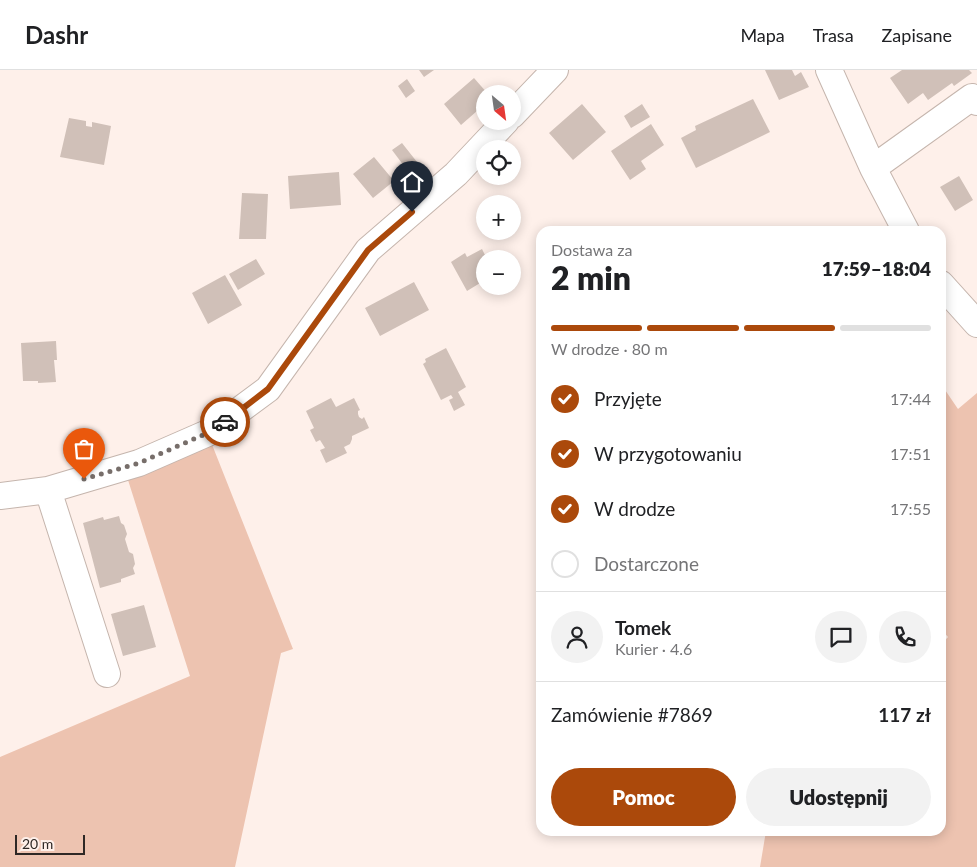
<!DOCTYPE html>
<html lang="pl">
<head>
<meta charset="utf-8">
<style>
  :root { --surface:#fff; --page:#f2f2f2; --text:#202124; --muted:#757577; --line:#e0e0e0; --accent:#ab490b }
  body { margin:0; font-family:Lato,sans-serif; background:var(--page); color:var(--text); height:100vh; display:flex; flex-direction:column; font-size:19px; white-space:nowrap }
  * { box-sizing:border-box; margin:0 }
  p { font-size:16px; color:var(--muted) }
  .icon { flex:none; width:28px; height:28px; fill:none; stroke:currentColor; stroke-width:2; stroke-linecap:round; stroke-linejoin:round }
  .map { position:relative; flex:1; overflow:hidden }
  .side { position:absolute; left:536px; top:156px; width:410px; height:610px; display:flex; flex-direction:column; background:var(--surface); border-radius:15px; box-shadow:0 2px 12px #0003 }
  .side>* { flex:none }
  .needle { width:32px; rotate:151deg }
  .buttons { position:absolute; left:476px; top:15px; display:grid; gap:10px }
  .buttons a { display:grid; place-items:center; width:45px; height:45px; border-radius:50%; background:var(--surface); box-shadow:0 2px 12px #0003; font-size:25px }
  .scale { position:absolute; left:15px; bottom:12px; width:70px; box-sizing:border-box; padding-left:5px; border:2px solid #2e2825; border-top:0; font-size:14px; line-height:18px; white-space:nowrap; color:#2e2825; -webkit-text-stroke:4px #fef0ea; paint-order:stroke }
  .pin { position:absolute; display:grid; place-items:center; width:42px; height:42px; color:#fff; margin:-51px -21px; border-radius:50% 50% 50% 0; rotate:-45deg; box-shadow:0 0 5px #0007 }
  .pin .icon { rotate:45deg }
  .courier { position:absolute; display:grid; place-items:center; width:50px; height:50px; margin:-25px; border:4px solid #ab490b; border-radius:50%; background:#fff; color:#222; box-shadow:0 1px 6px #0007 }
  .headline em { font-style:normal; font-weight:800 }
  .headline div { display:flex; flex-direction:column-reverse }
  .headline { display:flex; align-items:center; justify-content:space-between; height:85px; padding:0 15px }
  h1 { font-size:32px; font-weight:800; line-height:38px }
  .bar { display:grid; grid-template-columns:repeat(4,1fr); gap:8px 5px; align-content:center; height:60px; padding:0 15px }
  .bar i { height:6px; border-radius:4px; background:var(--line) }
  .bar .current { background:var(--accent) }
  .bar p { grid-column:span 4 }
  .line { display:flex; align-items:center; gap:12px; padding:0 15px; border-top:1px solid var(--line) }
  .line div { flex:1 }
  .round { display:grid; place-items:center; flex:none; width:52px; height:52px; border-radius:26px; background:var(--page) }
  ol { padding:0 15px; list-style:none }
  li { display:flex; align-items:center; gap:15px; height:55px }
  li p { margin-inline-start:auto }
  li .icon { padding:5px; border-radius:50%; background:var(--accent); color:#fff; stroke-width:4 }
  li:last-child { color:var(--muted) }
  li i { width:28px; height:28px; border:2px solid var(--line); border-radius:50% }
  .cta { display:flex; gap:10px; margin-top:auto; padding:10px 15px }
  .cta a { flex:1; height:58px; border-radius:30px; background:var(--accent); color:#fff; font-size:20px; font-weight:800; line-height:58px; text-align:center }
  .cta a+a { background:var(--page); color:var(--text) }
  header { display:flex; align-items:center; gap:30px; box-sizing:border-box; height:70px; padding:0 25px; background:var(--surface); border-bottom:1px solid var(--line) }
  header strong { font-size:24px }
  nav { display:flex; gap:28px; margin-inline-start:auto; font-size:18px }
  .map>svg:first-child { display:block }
  .green { fill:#edc3b0 }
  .building { fill:#d0c0b8 }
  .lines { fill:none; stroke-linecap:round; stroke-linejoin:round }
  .minor-casing { stroke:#c5b5ad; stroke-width:28 }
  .minor { stroke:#fff; stroke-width:26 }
  .done { stroke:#776e6a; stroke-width:5; stroke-dasharray:0 9 }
  .route { stroke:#ab490b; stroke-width:6 }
</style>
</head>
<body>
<header>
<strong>Dashr</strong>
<nav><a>Mapa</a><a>Trasa</a><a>Zapisane</a></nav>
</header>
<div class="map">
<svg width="977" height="797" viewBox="0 0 977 797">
  <rect width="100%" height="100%" fill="#fef0ea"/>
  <path class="green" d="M941,314L958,339L977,323V797H760L766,761H941V575L948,567L941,559Z
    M211,372L293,579L281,583L235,797H0V687L190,606L128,410Z"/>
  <path class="building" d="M419,0H434L424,7Z
    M765,0H792L795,6L801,2L809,17L779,30Z
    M902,0H969L972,3L954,16L952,13L928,30L923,23L908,34L890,8Z
    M474,8L488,24H485V34L461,55L444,34Z
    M407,9L415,21L406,28L398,16Z
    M753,29L770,62L696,98L681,68L696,60L695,56Z
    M582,34L606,62L573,90L549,63Z
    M642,34L650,47L631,58L624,46Z
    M69,48L86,51V56L92,57V52L111,56L104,95L60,87Z
    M651,54L664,75L641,91L646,99L630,110L611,81Z
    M402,73L417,92L407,100L392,80Z
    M374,87L394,111L373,128L353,104Z
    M339,102L341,135L290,139L288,106Z
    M959,106L973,130L955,141L940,117Z
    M242,123L268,124L266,169H239Z
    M482,179L487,189H485V210L467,221L451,192L465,183L467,187Z
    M256,189L265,204L238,220L229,204Z
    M225,205L242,235L208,254L192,223Z
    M414,212L429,240L380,266L365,238Z
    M56,271L57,290H54L56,312L38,313V311H23L21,273Z
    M446,278L466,317L458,322L465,335L454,341L449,330L453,328L451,325L441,330L423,294L426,292L425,289Z
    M331,328L336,337L354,328L360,340L358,341V344L359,347L362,349L364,347L369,358L352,366V369L350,374L344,377L347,383L326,393L320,380L325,378L320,370L316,372L310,360L314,358L306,341Z
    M119,446L121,453L124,455L127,464L125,469L129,482L133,484L135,494L133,498L135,504L121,509V512L100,518L83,453L103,447L104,450Z
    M144,535L156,577L123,586L111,544Z"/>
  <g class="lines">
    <g class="minor-casing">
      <path id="minor" d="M829,0L873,98L906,161
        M512,45L555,0
        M873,98L972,27L977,32
        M941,214L977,254
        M48,420L107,604
        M0,426L48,420L139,393L210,362L268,319L368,180L456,104L506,51"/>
    </g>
    <use href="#minor" class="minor"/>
  </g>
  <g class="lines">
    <path class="done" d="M84,409L139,393L210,362L225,352"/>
    <path class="route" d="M225,352L268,319L368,180L412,142"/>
  </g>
</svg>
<div class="buttons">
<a><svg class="needle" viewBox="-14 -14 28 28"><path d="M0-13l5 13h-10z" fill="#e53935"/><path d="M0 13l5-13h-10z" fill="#757577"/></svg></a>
<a><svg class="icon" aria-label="locate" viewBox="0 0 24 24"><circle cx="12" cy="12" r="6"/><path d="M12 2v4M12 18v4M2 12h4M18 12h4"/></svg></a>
<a>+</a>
<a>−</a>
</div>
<div class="scale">20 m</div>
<div class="pin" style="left:84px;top:409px;background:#ea580c"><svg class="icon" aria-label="bag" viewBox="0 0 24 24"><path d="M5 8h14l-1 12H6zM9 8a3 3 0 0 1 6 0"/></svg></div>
<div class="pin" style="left:412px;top:142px;background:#1f2937"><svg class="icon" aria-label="home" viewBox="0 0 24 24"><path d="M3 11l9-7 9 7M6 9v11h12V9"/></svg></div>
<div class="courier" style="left:225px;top:352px"><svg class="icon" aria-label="car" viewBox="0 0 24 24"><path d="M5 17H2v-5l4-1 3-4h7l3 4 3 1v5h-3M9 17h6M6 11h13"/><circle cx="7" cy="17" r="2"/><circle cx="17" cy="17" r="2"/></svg></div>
<section class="side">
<div class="headline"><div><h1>2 min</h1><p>Dostawa za</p></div><em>17:59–18:04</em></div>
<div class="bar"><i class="current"></i><i class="current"></i><i class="current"></i><i></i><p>W drodze · 80 m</p></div>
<ol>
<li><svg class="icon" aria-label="check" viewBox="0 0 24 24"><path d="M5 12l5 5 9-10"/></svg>Przyjęte<p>17:44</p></li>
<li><svg class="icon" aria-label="check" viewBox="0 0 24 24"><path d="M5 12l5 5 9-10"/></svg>W przygotowaniu<p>17:51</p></li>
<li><svg class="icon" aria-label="check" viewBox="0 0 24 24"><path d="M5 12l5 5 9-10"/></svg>W drodze<p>17:55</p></li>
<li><i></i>Dostarczone</li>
</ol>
<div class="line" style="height:90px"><a class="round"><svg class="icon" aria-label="person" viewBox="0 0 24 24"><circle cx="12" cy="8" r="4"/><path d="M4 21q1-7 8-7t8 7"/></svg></a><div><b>Tomek</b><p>Kurier · 4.6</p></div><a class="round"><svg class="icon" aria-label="chat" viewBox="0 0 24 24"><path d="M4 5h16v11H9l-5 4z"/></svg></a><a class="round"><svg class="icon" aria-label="phone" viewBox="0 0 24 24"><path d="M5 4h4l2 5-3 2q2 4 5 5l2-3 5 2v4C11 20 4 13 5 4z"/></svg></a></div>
<div class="line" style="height:65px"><div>Zamówienie #7869</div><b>117 zł</b></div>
<div class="cta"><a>Pomoc</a><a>Udostępnij</a></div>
</section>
</div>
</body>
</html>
